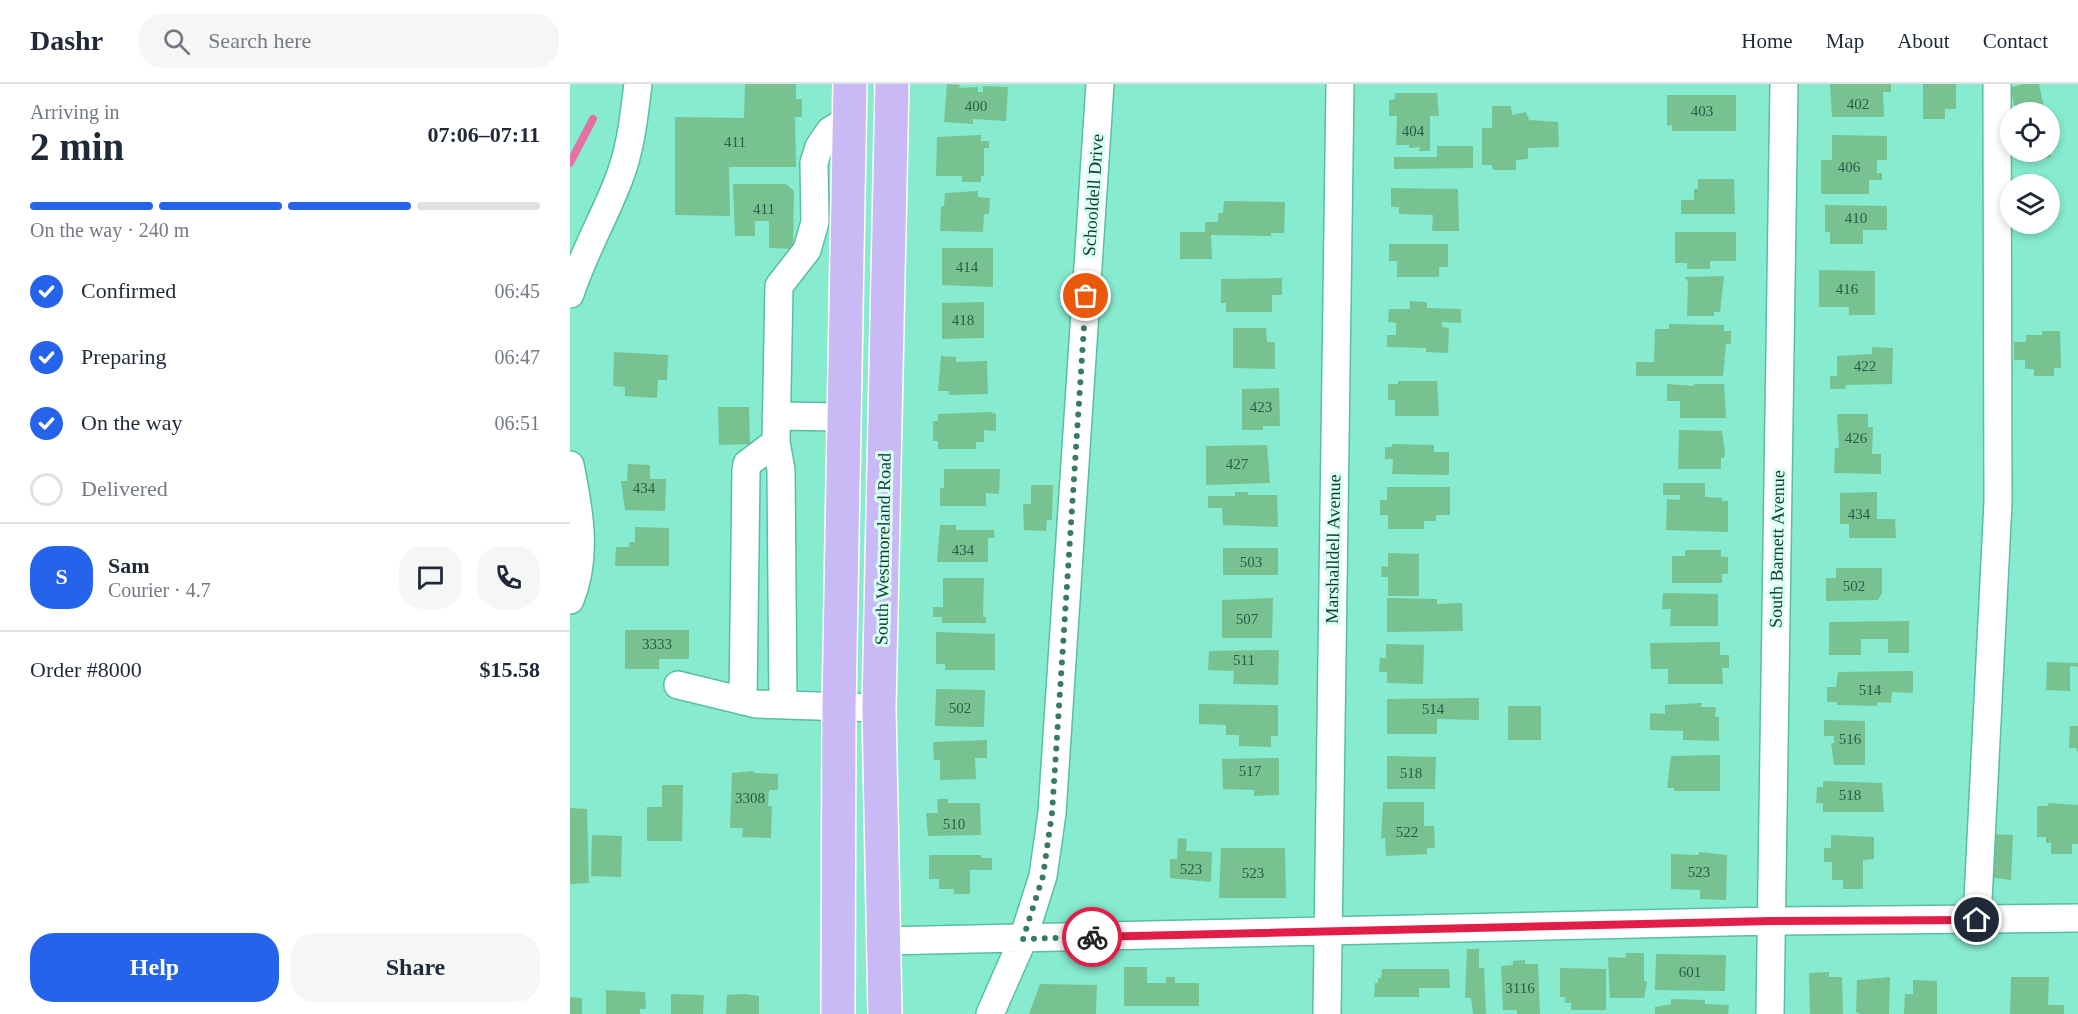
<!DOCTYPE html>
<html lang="en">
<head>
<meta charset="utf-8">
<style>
  :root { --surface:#fff; --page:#f6f6f7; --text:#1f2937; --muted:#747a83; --line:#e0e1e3; --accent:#2563eb }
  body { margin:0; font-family:Georgia,serif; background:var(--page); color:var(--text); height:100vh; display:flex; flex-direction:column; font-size:22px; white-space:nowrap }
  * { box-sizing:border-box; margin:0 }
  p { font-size:20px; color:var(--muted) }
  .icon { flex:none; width:33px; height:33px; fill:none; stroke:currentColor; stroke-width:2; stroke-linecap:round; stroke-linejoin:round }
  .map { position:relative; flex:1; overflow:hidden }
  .sheet { display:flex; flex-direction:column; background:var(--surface); width:570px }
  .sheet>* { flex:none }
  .fabs { position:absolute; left:1430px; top:18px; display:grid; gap:12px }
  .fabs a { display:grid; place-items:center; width:60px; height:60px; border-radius:50%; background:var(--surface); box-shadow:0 3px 9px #0003; font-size:30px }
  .pin { position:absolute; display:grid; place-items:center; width:51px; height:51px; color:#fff; margin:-26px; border:3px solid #fff; border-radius:50%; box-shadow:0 2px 6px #0007 }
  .courier { position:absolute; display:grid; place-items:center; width:60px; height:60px; margin:-30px; border:4px solid #e11d48; border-radius:50%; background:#fff; color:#222; box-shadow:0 2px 8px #0007 }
  .headline em { font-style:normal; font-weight:700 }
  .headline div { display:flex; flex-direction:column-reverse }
  .headline { display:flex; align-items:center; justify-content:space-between; height:102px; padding:0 30px }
  h1 { font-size:39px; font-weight:700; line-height:45px }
  .bar { display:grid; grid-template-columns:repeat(4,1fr); gap:9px 6px; align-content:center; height:72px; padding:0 30px }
  .bar i { height:8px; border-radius:4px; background:var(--line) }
  .bar .active { background:var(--accent) }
  .bar p { grid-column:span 4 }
  .line { display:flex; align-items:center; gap:15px; padding:0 30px; border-top:2px solid var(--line) }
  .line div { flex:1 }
  .round { display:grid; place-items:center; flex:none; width:63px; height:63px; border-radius:24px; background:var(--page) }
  ol { padding:0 30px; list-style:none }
  li { display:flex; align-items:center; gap:18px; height:66px }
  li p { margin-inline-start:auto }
  li .icon { padding:6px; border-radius:50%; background:var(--accent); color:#fff; stroke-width:4 }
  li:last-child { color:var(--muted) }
  li i { width:33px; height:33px; border:3px solid var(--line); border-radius:50% }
  .cta { display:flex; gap:12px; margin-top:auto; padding:12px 30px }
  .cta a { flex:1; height:69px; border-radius:24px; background:var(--accent); color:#fff; font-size:24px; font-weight:700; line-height:69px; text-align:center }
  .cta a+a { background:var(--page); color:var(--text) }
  header { display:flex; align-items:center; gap:36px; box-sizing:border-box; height:84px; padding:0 30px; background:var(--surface); border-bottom:2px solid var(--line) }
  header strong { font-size:28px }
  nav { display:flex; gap:33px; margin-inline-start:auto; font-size:21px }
  .search { width:420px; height:54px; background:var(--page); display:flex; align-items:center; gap:15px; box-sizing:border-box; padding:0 21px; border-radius:24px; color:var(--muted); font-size:22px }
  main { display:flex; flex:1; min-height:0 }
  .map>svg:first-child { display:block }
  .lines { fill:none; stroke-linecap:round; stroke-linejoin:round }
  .stream { stroke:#e571a4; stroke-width:8 }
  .building { fill:#78c291 }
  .minor-casing { stroke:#59bea4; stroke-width:30 }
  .major-casing { stroke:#fff; stroke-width:36 }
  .minor { stroke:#fff; stroke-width:27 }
  .major { stroke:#c9baf5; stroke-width:33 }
  .done { stroke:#387968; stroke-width:6; stroke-dasharray:0 10.8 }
  .route { stroke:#e11d48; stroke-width:8 }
  .labels { text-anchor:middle; stroke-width:6; stroke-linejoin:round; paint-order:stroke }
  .number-label { font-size:15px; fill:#285d48 }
  .street-label { font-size:18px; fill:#0e3b30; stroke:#dafff3 }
</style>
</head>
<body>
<header>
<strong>Dashr</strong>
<div class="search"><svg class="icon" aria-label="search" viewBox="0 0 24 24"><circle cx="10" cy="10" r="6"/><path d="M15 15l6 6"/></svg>Search here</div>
<nav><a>Home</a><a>Map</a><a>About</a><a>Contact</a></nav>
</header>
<main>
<section class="sheet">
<div class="headline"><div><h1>2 min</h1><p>Arriving in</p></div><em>07:06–07:11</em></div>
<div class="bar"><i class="active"></i><i class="active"></i><i class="active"></i><i></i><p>On the way · 240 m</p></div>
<ol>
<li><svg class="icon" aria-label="check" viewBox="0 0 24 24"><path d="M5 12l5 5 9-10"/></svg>Confirmed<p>06:45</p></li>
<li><svg class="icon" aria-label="check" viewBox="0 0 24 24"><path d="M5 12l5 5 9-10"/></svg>Preparing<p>06:47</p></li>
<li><svg class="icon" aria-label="check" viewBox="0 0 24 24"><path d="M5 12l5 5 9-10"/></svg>On the way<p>06:51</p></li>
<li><i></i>Delivered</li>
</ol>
<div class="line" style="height:108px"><b class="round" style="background:var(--accent);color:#fff">S</b><div><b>Sam</b><p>Courier · 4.7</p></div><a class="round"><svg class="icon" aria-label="chat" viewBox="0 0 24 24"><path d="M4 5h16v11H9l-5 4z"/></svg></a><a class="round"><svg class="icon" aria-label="phone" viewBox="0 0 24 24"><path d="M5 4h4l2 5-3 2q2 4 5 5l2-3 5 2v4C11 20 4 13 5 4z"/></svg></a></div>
<div class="line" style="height:78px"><div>Order #8000</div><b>$15.58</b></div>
<div class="cta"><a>Help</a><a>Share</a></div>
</section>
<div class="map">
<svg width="1508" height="930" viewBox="0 0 1508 930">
  <rect width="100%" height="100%" fill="#86ebcf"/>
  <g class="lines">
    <path class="stream" d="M0,79L23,35"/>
  </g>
  <path class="building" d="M175,0H226V15H232V33H225L226,83H159L160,132L105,131V33L174,34Z
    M377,0L390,1L389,4L408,3V8H413V2L438,3L436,37L403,35V40L374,38Z
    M1260,0H1321V8H1313L1314,33H1262Z
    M1353,0H1386V25H1375V35H1353Z
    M1453,0H1469L1475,28H1446L1440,4Z
    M825,9H867L869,32H860V67H849L850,63L839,64V61H826L827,32H819V16L825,15Z
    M1097,11H1166V47H1102V41L1097,42Z
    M922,22H941L942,31L956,28L959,36L988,38L989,63L958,64V75L946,76V86H923L922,81H912V44H922Z
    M411,51V57H419V64H414V92H411V98H392V92H366L367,53Z
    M1262,51L1317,52V76H1307V89H1312V96H1299V110H1251V76H1262Z
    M867,62H903V84L824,85V73H867Z
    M1456,68H1480L1481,73L1459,79Z
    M1128,95H1164L1165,130H1111V116H1124V105H1128Z
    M163,100H216L224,107L223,165L199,164V137H185V152H165Z
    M821,104L888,105L889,147H862L863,131L829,130V123H821Z
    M408,107V113L420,114L419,130H414L413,148L370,147L371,122H374L375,109Z
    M654,117L715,118L714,149H701V152L641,151L642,175H610V148H635V138H648V129H653Z
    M1255,121L1317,122V146H1293V160H1260V148H1255Z
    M1105,148H1166V177H1140V185H1117V179H1105Z
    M819,160H878V183H869V193H827V177H819Z
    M372,164H423V203L372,201Z
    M1249,186L1305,187V231H1279V223H1249Z
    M1154,192L1150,228H1144V232H1117L1118,198L1115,193Z
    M712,194V211H702V228H656V219H651V195Z
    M840,217L857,218V224L891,225V239L872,238V243L879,244L878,269L856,268V264L817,263V251H826V239L818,238L819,225H840Z
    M414,218V254L372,255V219Z
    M1099,240L1154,241V247H1161V260H1156L1153,292H1066V278H1084L1085,245H1099Z
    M663,244H696L697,258H705V285L663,284Z
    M1472,247H1490L1491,284H1484V292H1464V285H1455V276H1444V258H1456V251H1472Z
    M1302,263L1323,264L1322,300L1276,301L1275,305H1260V292H1267V272L1302,270Z
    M44,268L98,271L97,296H88L87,314L55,312V303L43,302Z
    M371,272L386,273V278L417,277L418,310L379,311V307H368Z
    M828,297H867L869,332H825V316H818V300H828Z
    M1097,300L1124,302V300H1154L1156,334H1110V317H1097Z
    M709,304L710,342H693V346H672V305Z
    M148,323H179L180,360L149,361Z
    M420,328L426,330V347L414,346V358H406V365H368V357H363V337H368V330Z
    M1267,330H1298V343H1303L1302,370H1311V390L1264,389L1265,364H1269Z
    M1109,346L1152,347L1155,368L1154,374H1151V385H1108Z
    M822,360L864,361V368H879V391L822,390L823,375H815V363H822Z
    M697,361L700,399L636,401V362Z
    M58,380L80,381V395H96L95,427L55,426L51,397H57Z
    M374,385H430L429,410L416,409V422H370V404H374Z
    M1093,399H1135V413L1152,414V417H1158V448L1096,446L1097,415L1110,416V411H1093Z
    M461,401H483L482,436H477L476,447L454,446L453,420H461Z
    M817,403H880V431H866V437H854V445H818V431H810V416H817Z
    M665,408H678V411H707L708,443L653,441L652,424H638V412H665Z
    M1307,408V435H1325L1326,454H1279V440H1270V409Z
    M370,441H386V446H424L425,454H418V478H367Z
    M65,443L99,444V482H45L46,463H59V458H65Z
    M653,464H708V491H653Z
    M1115,466H1151V473H1158V490H1152V499H1102V472H1115Z
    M818,469L849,470V512H818V493H811L812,482L818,483Z
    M1266,484H1312V509L1308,516L1256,517V494H1266Z
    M373,494H414L413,533H416V539H372V533H363V523H373Z
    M1093,509L1148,510V542H1100L1101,525H1092Z
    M703,514L702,554H652V516Z
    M817,514L867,515V520L892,519L893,547L817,548Z
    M1339,537V569H1318V555H1291V571H1259V538Z
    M55,546H119V575H89V585H55Z
    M366,548L425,550V586H375V580H366Z
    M1150,558V571H1159V584H1152L1153,600H1098V585H1081L1080,559Z
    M816,560L854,561L853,600L817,599V588H809L810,574H816Z
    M709,566L708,601L663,600L664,587L638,586L639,567Z
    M1477,578L1508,579V583L1500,582V607L1476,606Z
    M1343,587V609L1322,608L1321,619L1307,618V622L1267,621V618H1257V603H1266L1268,588Z
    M366,605L415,606L414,643L365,642Z
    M909,614V636L867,635V650H817V615Z
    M1132,619L1131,623H1146L1145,633H1149V657L1113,656V647L1080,646V629L1095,630V621Z
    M629,620L708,621V652H701V663L669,662V651H656V641L629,640Z
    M938,622H971V656H938Z
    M1254,636L1295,637V681H1264L1261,659H1264V652H1254Z
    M1500,642H1508V669L1506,664H1499Z
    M417,656V674H405L406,695L370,696V676H364L363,658Z
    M1150,671V707H1104V704H1097L1101,672Z
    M817,672L866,673L865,705H817Z
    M709,674V711L684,712V706L653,705L652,675Z
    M184,687V689L208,690V706H199L198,722H202L201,754L172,753L173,744H160L162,689Z
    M1253,697L1312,699L1314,728H1253V719H1246L1247,703H1253Z
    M92,701H113L112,757H77V723H92Z
    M367,715H378V719H410L411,751L358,752L356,729H368Z
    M813,718H854V742H864L865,764H857V770L816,772L815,754L811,755Z
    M1478,719L1508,721V760H1502V770H1481V759H1476V753H1467V722H1478Z
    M0,724L17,725L19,799L0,800Z
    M1420,750L1443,751L1441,796L1417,793Z
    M22,751L52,752L51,793L21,792Z
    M1261,751L1304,753V775L1293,776V805H1273V796H1262V778H1254V764H1261Z
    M608,754L617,755L616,767L642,768L641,798L600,794V775H607Z
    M651,764H715L716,814H649Z
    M1129,768L1157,771L1156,816L1130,815V806L1101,805V770L1129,771Z
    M359,771H411V774H422V786H400V810H384V805H369V795H359Z
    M897,865H909V884H914L916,930H903L901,914H895Z
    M1056,869H1074V897H1077L1074,914H1040L1038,873L1056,874Z
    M1086,870L1156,871L1155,907L1085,906Z
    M955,876V880H968L970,930H947V926H933L931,882L943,881V877Z
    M554,883H577V899H596V893H605V899H629V922H554Z
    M990,884L1036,885V926H1001V919H995V913H990Z
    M812,885H879L880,904H849V913H804L805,899H808V894H811Z
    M1259,888V893H1272L1273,930H1240L1239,889Z
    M1320,893L1319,930H1290L1286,928L1287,896Z
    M1441,893H1479L1478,921H1494V930H1440Z
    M1343,896L1367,897V930H1334L1335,910H1343Z
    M470,900L527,901L526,930H459Z
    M36,906L75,908L76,925H70V930H36Z
    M101,910L134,911L133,930H101Z
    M175,910L189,912V930H156L157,911Z
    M0,913L12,914V930H0Z
    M1101,915L1135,916V920L1159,921L1158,930H1085V923L1101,920Z"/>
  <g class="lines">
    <g class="minor-casing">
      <path id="minor" d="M0,210C13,170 34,134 49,95C61,64 64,32 68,0
        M206,332L274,333
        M206,358L211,386L213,621
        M0,381C9,425 18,473 0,516
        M108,601L186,620L309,624
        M173,617L176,387L177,380L206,358L209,202L237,166L245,138L244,79L249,63L260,47L279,35
        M1407,836L1428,418L1427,0
        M314,857L1201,837L1508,834
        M420,930L453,855L473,792L482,729L530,0
        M757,930L770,0
        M1200,930L1214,0"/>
    </g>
    <g class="major-casing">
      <path id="major" d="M268,930L269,624L280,0
        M315,930L309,624L322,0"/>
    </g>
    <use href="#minor" class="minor"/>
    <use href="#major" class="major"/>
  </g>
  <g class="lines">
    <path class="done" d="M516,212L482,729L473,792L453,855L522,853"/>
    <path class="route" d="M522,853L1201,837L1407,836"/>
  </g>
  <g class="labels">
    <g class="number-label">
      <text x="1288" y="25">402</text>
      <text x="406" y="27">400</text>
      <text x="1132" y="32">403</text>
      <text x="843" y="52">404</text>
      <text x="165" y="63">411</text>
      <text x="1279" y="88">406</text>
      <text x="194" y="130">411</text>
      <text x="1286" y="139">410</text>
      <text x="397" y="188">414</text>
      <text x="1277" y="210">416</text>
      <text x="393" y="241">418</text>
      <text x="1295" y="287">422</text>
      <text x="691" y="328">423</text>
      <text x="1286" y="359">426</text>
      <text x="667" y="385">427</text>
      <text x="74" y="409">434</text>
      <text x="1289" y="435">434</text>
      <text x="393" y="471">434</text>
      <text x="681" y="483">503</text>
      <text x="1284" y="507">502</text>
      <text x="677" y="540">507</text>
      <text x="87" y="565">3333</text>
      <text x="674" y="581">511</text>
      <text x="1300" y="611">514</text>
      <text x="390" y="629">502</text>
      <text x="863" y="630">514</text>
      <text x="1280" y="660">516</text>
      <text x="680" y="692">517</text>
      <text x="841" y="694">518</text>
      <text x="1280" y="716">518</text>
      <text x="180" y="719">3308</text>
      <text x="384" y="745">510</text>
      <text x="837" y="753">522</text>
      <text x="621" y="790">523</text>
      <text x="1129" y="793">523</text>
      <text x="683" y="794">523</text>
      <text x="1120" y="893">601</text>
      <text x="950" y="909">3116</text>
    </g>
    <g class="street-label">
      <text transform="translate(523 111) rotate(-86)" y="6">Schooldell Drive</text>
      <text transform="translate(313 465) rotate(-89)" y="6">South Westmoreland Road</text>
      <text transform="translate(763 465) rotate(-89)" y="6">Marshalldell Avenue</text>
      <text transform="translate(1207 465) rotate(-89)" y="6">South Barnett Avenue</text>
    </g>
  </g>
</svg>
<div class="fabs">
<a><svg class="icon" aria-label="locate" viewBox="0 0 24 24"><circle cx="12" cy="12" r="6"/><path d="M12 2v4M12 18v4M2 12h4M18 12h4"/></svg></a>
<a><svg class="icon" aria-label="layers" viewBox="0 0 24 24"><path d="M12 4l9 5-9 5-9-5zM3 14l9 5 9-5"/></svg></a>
</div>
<div class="pin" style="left:516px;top:212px;background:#ea580c"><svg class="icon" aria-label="bag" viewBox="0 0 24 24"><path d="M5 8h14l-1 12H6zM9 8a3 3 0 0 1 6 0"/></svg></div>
<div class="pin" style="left:1407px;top:836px;background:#1f2937"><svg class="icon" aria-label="home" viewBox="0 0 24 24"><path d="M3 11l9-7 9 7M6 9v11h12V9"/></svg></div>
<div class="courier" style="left:522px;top:853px"><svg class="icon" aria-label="bike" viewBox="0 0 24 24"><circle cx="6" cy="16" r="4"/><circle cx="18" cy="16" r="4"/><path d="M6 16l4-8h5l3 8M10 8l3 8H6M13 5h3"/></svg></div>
</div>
</main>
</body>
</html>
